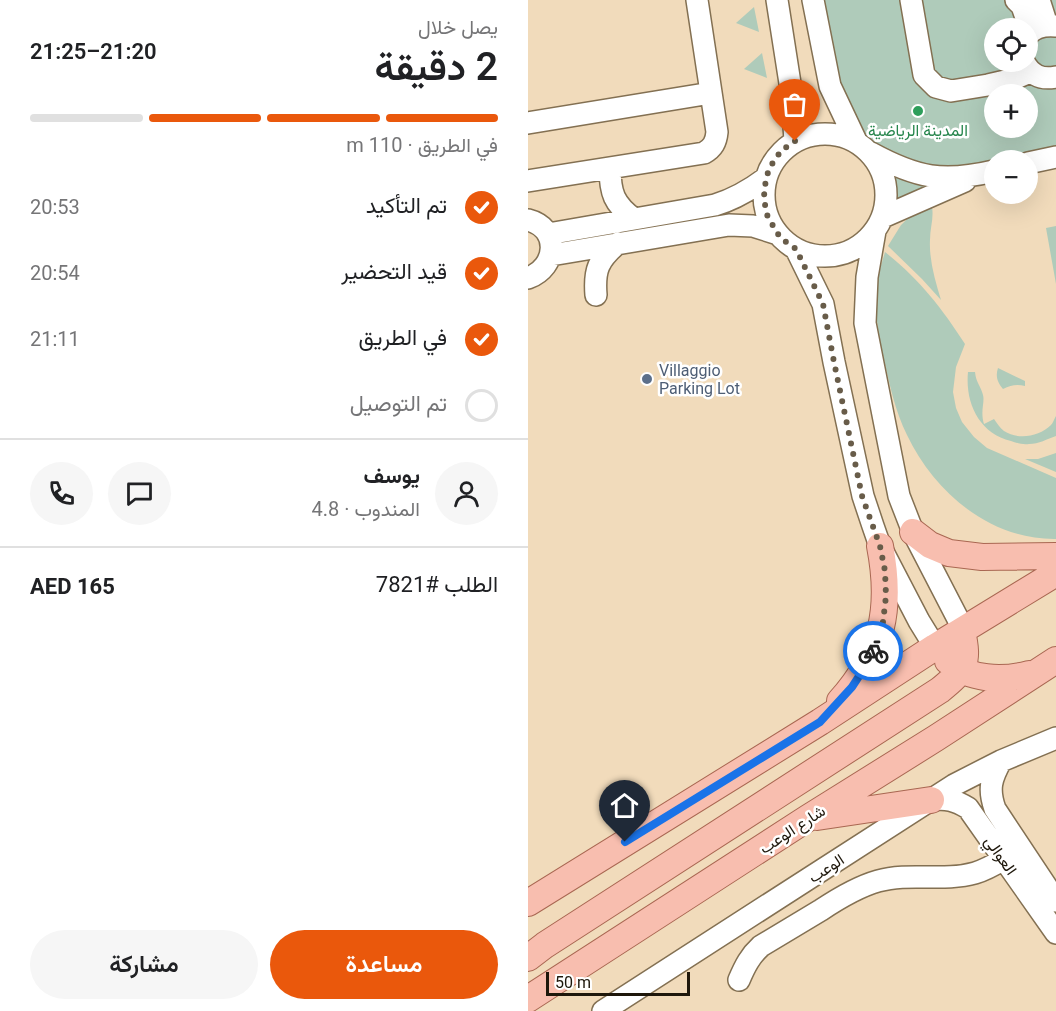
<!DOCTYPE html>
<html lang="ar">
<head>
<meta charset="utf-8">
<style>
  :root { --surface:#fff; --page:#f6f6f6; --text:#202124; --muted:#757577; --line:#e0e0e0; --accent:#ea580c }
  body { margin:0; font-family:Roboto,Vazirmatn,sans-serif; background:var(--page); color:var(--text); direction:rtl; height:100vh; display:flex; flex-direction:column; font-size:22px; white-space:nowrap }
  * { box-sizing:border-box; margin:0 }
  p { font-size:20px; color:var(--muted) }
  .icon { flex:none; width:33px; height:33px; fill:none; stroke:currentColor; stroke-width:2; stroke-linecap:round; stroke-linejoin:round }
  .map { position:relative; flex:1; overflow:hidden; direction:ltr }
  .details { display:flex; flex-direction:column; background:var(--surface); width:528px }
  .details>* { flex:none }
  .controls { position:absolute; left:456px; top:18px; display:grid; gap:12px }
  .controls a { display:grid; place-items:center; width:54px; height:54px; border-radius:50%; background:var(--surface); box-shadow:0 6px 24px #0002; font-size:30px }
  .scale { position:absolute; left:18px; bottom:15px; width:144px; box-sizing:border-box; padding-left:6px; border:3px solid #1e170b; border-top:0; font-size:16px; line-height:21px; white-space:nowrap; color:#1e170b; -webkit-text-stroke:4px #fff; paint-order:stroke }
  .pin { position:absolute; display:grid; place-items:center; width:51px; height:51px; color:#fff; margin:-62px -26px; border-radius:50% 50% 50% 0; rotate:-45deg; box-shadow:0 0 6px #0007 }
  .pin .icon { rotate:45deg }
  .courier { position:absolute; display:grid; place-items:center; width:60px; height:60px; margin:-30px; border:4px solid #1a73e8; border-radius:50%; background:#fff; color:#222; box-shadow:0 2px 8px #0007 }
  .overview em { font-style:normal; font-weight:600 }
  .overview div { display:flex; flex-direction:column-reverse }
  .overview { display:flex; align-items:center; justify-content:space-between; height:102px; padding:0 30px }
  h1 { font-size:39px; font-weight:600; line-height:45px }
  .bar { display:grid; grid-template-columns:repeat(4,1fr); gap:9px 6px; align-content:center; height:72px; padding:0 30px }
  .bar i { height:8px; border-radius:4px; background:var(--line) }
  .bar .on { background:var(--accent) }
  .bar p { grid-column:span 4 }
  .line { display:flex; align-items:center; gap:15px; padding:0 30px; border-top:2px solid var(--line) }
  .line div { flex:1 }
  .round { display:grid; place-items:center; flex:none; width:63px; height:63px; border-radius:32px; background:var(--page) }
  ol { padding:0 30px; list-style:none }
  li { display:flex; align-items:center; gap:18px; height:66px }
  li p { margin-inline-start:auto }
  li .icon { padding:6px; border-radius:50%; background:var(--accent); color:#fff; stroke-width:4 }
  li:last-child { color:var(--muted) }
  li i { width:33px; height:33px; border:3px solid var(--line); border-radius:50% }
  .primary-button { display:flex; gap:12px; margin-top:auto; padding:12px 30px }
  .primary-button a { flex:1; height:69px; border-radius:36px; background:var(--accent); color:#fff; font-size:24px; font-weight:600; line-height:69px; text-align:center }
  .primary-button a+a { background:var(--page); color:var(--text) }
  main { display:flex; flex:1; min-height:0 }
  .map>svg:first-child { display:block }
  .green { fill:#afcbba; fill-rule:evenodd }
  .lines { fill:none; stroke-linecap:round; stroke-linejoin:round }
  .minor-casing { stroke:#837052; stroke-width:24 }
  .major-casing { stroke:#a96752; stroke-width:28 }
  .minor { stroke:#fff; stroke-width:21 }
  .major { stroke:#f8beaf; stroke-width:26 }
  .done { stroke:#685c49; stroke-width:6; stroke-dasharray:0 10.8 }
  .route { stroke:#1a73e8; stroke-width:8 }
  .leisure-dot { fill:#2e9e5b; stroke:#fff; stroke-width:2 }
  .service-dot { fill:#5c6f8a; stroke:#fff; stroke-width:2 }
  .labels { text-anchor:middle; stroke-width:5; stroke-linejoin:round; paint-order:stroke }
  .leisure-label { font-size:16px; fill:#27864d; stroke:#fff }
  .service-label { font-size:16px; fill:#4e5e75; stroke:#fff; text-anchor:start }
  .street-label { font-size:16px; fill:#1e170b; stroke:#fff }
</style>
</head>
<body>
<main>
<div class="map">
<svg width="528" height="1011" viewBox="0 0 528 1011">
  <rect width="100%" height="100%" fill="#f1dbbb"/>
  <path class="green" d="M286,0H528V157L500,160H466V171L355,217L359,197L356,177L351,164L328,141ZM466,28H500V62H466ZM466,94H500V128H466Z
    M226,7L231,32L208,23Z
    M234,53L239,78L216,69Z
    M394,205L404,207C406,218 402,228 402,240C401,260 407,280 413,300L394,279L360,246L373,225Z
    M528,226V284L518,228Z
    M357,252C391,279 414,308 437,344L428,367L425,392L428,408L434,422L446,437L459,448L528,478V539C462,540 406,492 379,435C367,411 362,386 356,360C351,337 346,311 348,288C349,276 354,263 357,252Z
    M470,368L497,381V386C489,384 483,385 475,389C470,383 467,377 470,368Z
    M440,372H447C448,383 453,386 455,395C457,402 452,411 456,424L466,419C469,423 472,428 476,431C490,440 511,437 523,425C525,423 526,419 528,416V436C519,439 511,444 501,444C495,445 489,443 483,441C451,433 437,403 440,372Z
    M528,453V472L497,459H510Z"/>
  <g class="lines">
    <g class="minor-casing">
      <path id="minor" d="M249,0L264,96L267,141
        M285,0L302,86L328,141
        M383,0L396,75L408,87L423,91L460,85L486,79L502,72
        M488,0L494,6L503,32
        M511,0L519,25
        M500,35C507,26 517,25 528,26
        M496,62C503,75 513,80 528,77
        M0,123L183,93
        M236 195a61 61 0 1 1 122 0a61 61 0 1 1-122 0Z
        M343,153C389,178 415,183 466,171
        M500,163L528,157
        M82,168C82,193 86,204 106,219
        M0,181L176,153C185,148 188,142 189,132L169,0
        M355,217L437,181
        M0,220C32,228 30,267 0,278
        M347,231L339,277L337,323L371,496L385,532L430,619L434,631
        M20,234L187,205C207,199 222,190 238,178
        M268,249L295,304L306,362L335,496L345,526L352,546L391,621L407,647
        M23,255L201,225L225,226L250,234
        M68,295C66,270 70,260 90,243
        M473,761C463,779 460,789 467,809L528,901
        M403,800C418,798 427,800 440,808L528,933
        M211,980C217,966 222,956 233,946C253,934 273,922 293,910C311,898 329,887 350,881C382,872 415,882 447,873C457,870 466,865 476,859
        M75,1011L426,785L473,761L528,738"/>
    </g>
    <g class="major-casing">
      <path id="major" d="M385,532L402,545L421,553L454,557L528,556
        M420,661C442,680 474,681 501,674
        M312,701C355,653 364,608 352,546
        M289,817L403,800
        M0,903L292,722L407,647L528,573
        M0,958L17,945L412,690C437,670 441,663 434,631
        M0,999L280,818L408,738L528,660"/>
    </g>
    <use href="#minor" class="minor"/>
    <use href="#major" class="major"/>
  </g>
  <g class="lines">
    <path class="done" d="M267,141L253,151L242,167L238,178L236,196L238,213L244,224L250,234L258,242L268,249L295,304L306,362L334,496L352,546L357,571L358,596L355,622L345,651"/>
    <path class="route" d="M97,842L292,722L324,687L337,667L345,651"/>
  </g>
  <circle class="leisure-dot" cx="390" cy="111" r="6"/>
  <circle class="service-dot" cx="119" cy="379" r="6"/>
  <g class="labels">
    <g class="leisure-label">
      <text x="390" y="136">المدينة الرياضية</text>
    </g>
    <g class="service-label">
      <text x="131" y="376">Villaggio<tspan x="131" dy="18">Parking Lot</tspan></text>
    </g>
    <g class="street-label">
      <text transform="translate(264 829) rotate(-33)" y="6">شارع الوعب</text>
      <text transform="translate(473 855) rotate(55)" y="6">العوالي</text>
      <text transform="translate(298 868) rotate(-33)" y="6">الوعب</text>
    </g>
  </g>
</svg>
<div class="controls">
<a><svg class="icon" aria-label="locate" viewBox="0 0 24 24"><circle cx="12" cy="12" r="6"/><path d="M12 2v4M12 18v4M2 12h4M18 12h4"/></svg></a>
<a>+</a>
<a>−</a>
</div>
<div class="scale">50 m</div>
<div class="pin" style="left:267px;top:141px;background:#ea580c"><svg class="icon" aria-label="bag" viewBox="0 0 24 24"><path d="M5 8h14l-1 12H6zM9 8a3 3 0 0 1 6 0"/></svg></div>
<div class="pin" style="left:97px;top:842px;background:#1f2937"><svg class="icon" aria-label="home" viewBox="0 0 24 24"><path d="M3 11l9-7 9 7M6 9v11h12V9"/></svg></div>
<div class="courier" style="left:345px;top:651px"><svg class="icon" aria-label="bike" viewBox="0 0 24 24"><circle cx="6" cy="16" r="4"/><circle cx="18" cy="16" r="4"/><path d="M6 16l4-8h5l3 8M10 8l3 8H6M13 5h3"/></svg></div>
</div>
<section class="details">
<div class="overview"><div><h1>2 دقيقة</h1><p>يصل خلال</p></div><em>21:20–21:25</em></div>
<div class="bar"><i class="on"></i><i class="on"></i><i class="on"></i><i></i><p>في الطريق · 110 m</p></div>
<ol>
<li><svg class="icon" aria-label="check" viewBox="0 0 24 24"><path d="M5 12l5 5 9-10"/></svg>تم التأكيد<p>20:53</p></li>
<li><svg class="icon" aria-label="check" viewBox="0 0 24 24"><path d="M5 12l5 5 9-10"/></svg>قيد التحضير<p>20:54</p></li>
<li><svg class="icon" aria-label="check" viewBox="0 0 24 24"><path d="M5 12l5 5 9-10"/></svg>في الطريق<p>21:11</p></li>
<li><i></i>تم التوصيل</li>
</ol>
<div class="line" style="height:108px"><a class="round"><svg class="icon" aria-label="person" viewBox="0 0 24 24"><circle cx="12" cy="8" r="4"/><path d="M4 21q1-7 8-7t8 7"/></svg></a><div><b>يوسف</b><p>المندوب · 4.8</p></div><a class="round"><svg class="icon" aria-label="chat" viewBox="0 0 24 24"><path d="M4 5h16v11H9l-5 4z"/></svg></a><a class="round"><svg class="icon" aria-label="phone" viewBox="0 0 24 24"><path d="M5 4h4l2 5-3 2q2 4 5 5l2-3 5 2v4C11 20 4 13 5 4z"/></svg></a></div>
<div class="line" style="height:78px"><div>الطلب #7821</div><b>AED 165</b></div>
<div class="primary-button"><a>مساعدة</a><a>مشاركة</a></div>
</section>
</main>
</body>
</html>
